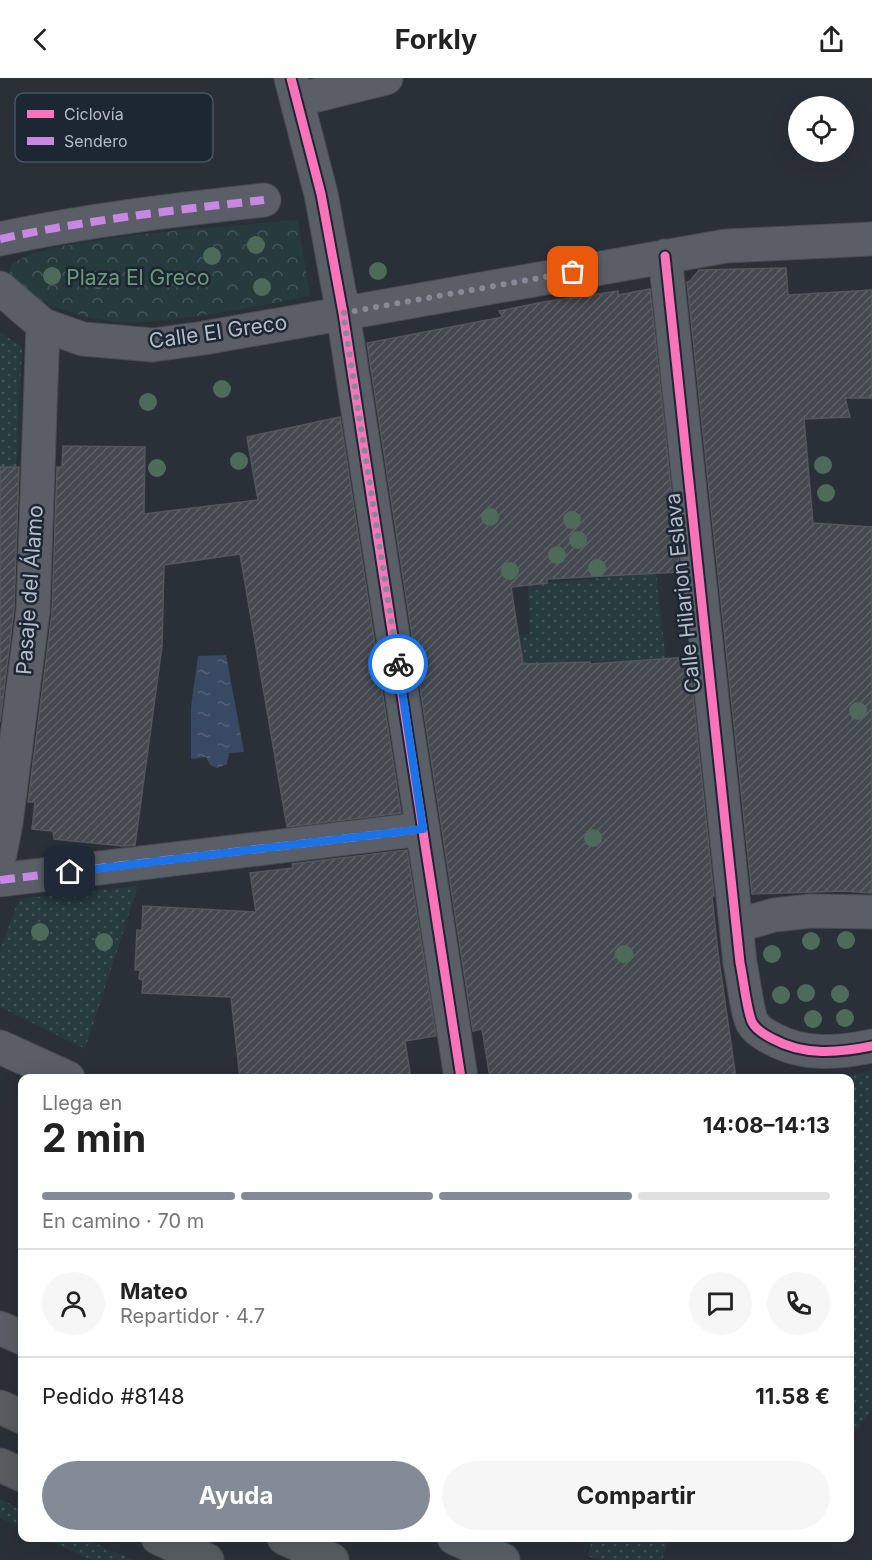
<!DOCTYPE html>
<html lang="es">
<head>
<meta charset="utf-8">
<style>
  :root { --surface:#fff; --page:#f6f6f6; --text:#222; --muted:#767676; --line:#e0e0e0; --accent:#848b96 }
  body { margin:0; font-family:Inter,sans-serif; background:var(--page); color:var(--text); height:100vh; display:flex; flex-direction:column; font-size:22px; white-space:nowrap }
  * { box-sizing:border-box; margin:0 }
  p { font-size:20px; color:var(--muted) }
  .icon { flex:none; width:33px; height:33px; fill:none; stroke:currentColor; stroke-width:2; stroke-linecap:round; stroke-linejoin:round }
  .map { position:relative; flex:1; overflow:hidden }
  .details { position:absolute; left:18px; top:996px; width:836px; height:468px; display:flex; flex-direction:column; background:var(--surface); border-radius:12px; box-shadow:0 6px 24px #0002 }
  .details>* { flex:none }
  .fabs { position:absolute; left:788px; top:18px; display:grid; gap:12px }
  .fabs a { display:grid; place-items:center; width:66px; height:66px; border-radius:50%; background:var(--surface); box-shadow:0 6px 24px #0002; font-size:30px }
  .pin { position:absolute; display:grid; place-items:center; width:51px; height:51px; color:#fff; margin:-26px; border-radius:12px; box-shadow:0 3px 9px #0006 }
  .courier { position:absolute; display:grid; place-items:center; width:60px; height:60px; margin:-30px; border:4px solid #1a73e8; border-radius:50%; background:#fff; color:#222; box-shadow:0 2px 8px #0007 }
  .headline em { font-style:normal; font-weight:700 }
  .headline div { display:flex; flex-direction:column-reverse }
  .headline { display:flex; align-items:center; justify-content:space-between; height:102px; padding:0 24px }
  h1 { font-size:39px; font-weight:700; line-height:45px }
  .bar { display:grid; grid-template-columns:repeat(4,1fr); gap:9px 6px; align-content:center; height:72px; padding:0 24px }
  .bar i { height:8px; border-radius:4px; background:var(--line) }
  .bar .selected { background:var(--accent) }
  .bar p { grid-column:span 4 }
  .line { display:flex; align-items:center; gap:15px; padding:0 24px; border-top:2px solid var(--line) }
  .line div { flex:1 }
  .round { display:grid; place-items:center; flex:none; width:63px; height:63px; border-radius:32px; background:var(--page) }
  .cta { display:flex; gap:12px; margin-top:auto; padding:12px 24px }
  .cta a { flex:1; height:69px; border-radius:36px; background:var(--accent); color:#fff; font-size:24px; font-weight:700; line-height:69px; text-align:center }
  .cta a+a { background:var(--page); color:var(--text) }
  header { display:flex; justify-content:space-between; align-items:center; height:78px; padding:0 24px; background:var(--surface); font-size:27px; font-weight:700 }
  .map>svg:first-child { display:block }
  .grass { fill:url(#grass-dots) }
  .park { fill:url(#park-crowns) }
  .water { fill:url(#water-ripples) }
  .building { fill:url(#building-hatch); stroke:#52575f; stroke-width:1.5 }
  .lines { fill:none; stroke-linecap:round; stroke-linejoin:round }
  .minor-casing { stroke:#484c53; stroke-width:35 }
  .highway-casing { stroke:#474c53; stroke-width:35 }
  .minor { stroke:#5a5e66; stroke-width:33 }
  .highway { stroke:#5a5d60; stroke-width:33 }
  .quiet { stroke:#c787e3; stroke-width:8; stroke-dasharray:15 8; stroke-linecap:butt }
  .cycleway-casing { stroke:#1d2633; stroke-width:13 }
  .cycleway { stroke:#fb73b8; stroke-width:9 }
  .tree { fill:#4e6a5a }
  .done { stroke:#848b96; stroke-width:6; stroke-dasharray:0 10.8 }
  .route { stroke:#1a73e8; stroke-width:8 }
  .labels { text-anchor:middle; stroke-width:5; stroke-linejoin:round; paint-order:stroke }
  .park-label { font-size:21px; fill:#6b9a76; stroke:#1d2633 }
  .street-label { font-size:21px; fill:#b4bcc9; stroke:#1d2633 }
  .key { fill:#1d2633; stroke:#4a5360; stroke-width:1.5 }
  .key-label { font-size:16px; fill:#b4bcc9 }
</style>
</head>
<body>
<header><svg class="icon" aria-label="back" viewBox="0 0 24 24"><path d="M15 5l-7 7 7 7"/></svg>Forkly<svg class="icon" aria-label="share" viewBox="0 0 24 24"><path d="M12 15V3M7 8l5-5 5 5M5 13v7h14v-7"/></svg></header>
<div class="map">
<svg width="872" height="1482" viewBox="0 0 872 1482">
  <defs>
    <pattern id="grass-dots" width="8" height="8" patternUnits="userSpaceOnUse" patternTransform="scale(1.5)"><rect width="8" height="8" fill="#273a3e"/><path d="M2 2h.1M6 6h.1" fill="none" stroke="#445559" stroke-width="1.8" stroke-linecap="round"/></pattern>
    <pattern id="park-crowns" width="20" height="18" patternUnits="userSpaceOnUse" patternTransform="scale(1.5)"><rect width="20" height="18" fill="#273a3e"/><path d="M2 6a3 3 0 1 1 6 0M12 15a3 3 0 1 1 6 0" fill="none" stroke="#445559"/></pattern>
    <pattern id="water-ripples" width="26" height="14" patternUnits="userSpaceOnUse" patternTransform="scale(1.5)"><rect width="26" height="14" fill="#384963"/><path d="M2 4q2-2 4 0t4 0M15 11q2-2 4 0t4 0" fill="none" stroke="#526178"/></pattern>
    <pattern id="building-hatch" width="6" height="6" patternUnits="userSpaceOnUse" patternTransform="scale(1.5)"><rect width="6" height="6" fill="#444950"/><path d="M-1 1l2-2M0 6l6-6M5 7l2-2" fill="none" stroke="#5d6168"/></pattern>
  </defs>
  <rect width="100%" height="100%" fill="#2a3038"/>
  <path class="grass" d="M0,254L22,269L14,437L7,389H0Z
    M656,495L666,581C613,585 559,581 506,588L510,559L530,556L528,507Z
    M138,808L85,971L0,929V872L19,821Z
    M872,993V1333L849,1362V1000H838Z
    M0,1421L22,1432V1450L0,1440Z
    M43,1460H83L133,1482H92Z
    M593,1460H670L662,1482H602L587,1478Z"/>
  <path class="park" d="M298,142L310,218C265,227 220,236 173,241C155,243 136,246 118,244C80,240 35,227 9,199L11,187C33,171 62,168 89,164C158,152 229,149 298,142Z"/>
  <path class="water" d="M226,577L244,674L229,675L227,686L217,690L210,687L206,679L191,681V629L198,578Z"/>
  <path class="building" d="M786,190L788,217L872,212V320H845L850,339L804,341L813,445L872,449V815L843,813L752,816L687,204L690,203L699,192Z
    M650,211L680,494L547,501V505L511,509L523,586L590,584V586L689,579L714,818H712L718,875L736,1000H490L482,951L473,953L367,265L503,239L499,233L543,224L618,213V217Z
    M340,339L401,735L287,749L240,476L164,487L162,568L135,767L123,768L54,761L53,753L32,751L35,724H28L52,535L57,389H62L63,368L145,369L144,436L258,422L247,359Z
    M0,389H19L14,531L0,644Z
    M407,772L436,958L405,963L411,1000H240L231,919L142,915L143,902L139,901L140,892H135L137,852L142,853L143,828L256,834L250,795L293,790L292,786Z"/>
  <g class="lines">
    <g class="minor-casing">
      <path id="minor" d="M291,0L321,116L343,235L461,1000
        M297,22L386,0
        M0,161C87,142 175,132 264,122
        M665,178L740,885C743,898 747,934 752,944C756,952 765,957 773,961C804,978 839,975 872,968
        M0,210L43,247L83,261L153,267L204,260L726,168L872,161
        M0,776L6,745L33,533L43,247
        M0,802L423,751
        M736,848L774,837L811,833L872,834
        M0,969L68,1000
        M0,1250L22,1260
        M454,1460L503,1482"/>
    </g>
    <g class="highway-casing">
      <path id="highway" d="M0,1329L22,1339
        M0,1387L22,1397
        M158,1460L207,1482
        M284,1460L332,1482"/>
    </g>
    <use href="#minor" class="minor"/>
    <use href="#highway" class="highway"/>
    <path class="quiet" d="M0,161C87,142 175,132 264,122
      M0,802L423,751"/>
    <g class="cycleway-casing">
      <path id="cycleway" d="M291,0L321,116L343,235L461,1000
        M665,178L740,885C743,898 747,934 752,944C756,952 765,957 773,961C804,978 839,975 872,968"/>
    </g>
    <use href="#cycleway" class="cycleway"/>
  </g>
  <g class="tree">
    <circle cx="256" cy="167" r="9"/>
    <circle cx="212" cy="178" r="9"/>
    <circle cx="378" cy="193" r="9"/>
    <circle cx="52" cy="198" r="9"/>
    <circle cx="98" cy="202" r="9"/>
    <circle cx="262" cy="209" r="9"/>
    <circle cx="222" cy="311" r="9"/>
    <circle cx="148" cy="324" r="9"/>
    <circle cx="239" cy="383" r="9"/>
    <circle cx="823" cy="387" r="9"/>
    <circle cx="157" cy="390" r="9"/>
    <circle cx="826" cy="415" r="9"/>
    <circle cx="490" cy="439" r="9"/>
    <circle cx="572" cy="442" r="9"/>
    <circle cx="578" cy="462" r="9"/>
    <circle cx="557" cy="477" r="9"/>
    <circle cx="597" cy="490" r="9"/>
    <circle cx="510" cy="493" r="9"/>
    <circle cx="858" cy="633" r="9"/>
    <circle cx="593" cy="760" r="9"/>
    <circle cx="40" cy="854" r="9"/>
    <circle cx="846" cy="862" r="9"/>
    <circle cx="811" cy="863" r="9"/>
    <circle cx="104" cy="864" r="9"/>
    <circle cx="624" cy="876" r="9"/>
    <circle cx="772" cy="876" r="9"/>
    <circle cx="806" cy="915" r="9"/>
    <circle cx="840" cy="916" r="9"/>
    <circle cx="781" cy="917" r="9"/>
    <circle cx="845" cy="940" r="9"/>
    <circle cx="813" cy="941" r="9"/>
  </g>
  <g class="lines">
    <path class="done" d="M398,586L343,235L573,194"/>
    <path class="route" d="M70,794L423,751L398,586"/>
  </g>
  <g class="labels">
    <g class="park-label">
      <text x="138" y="207">Plaza El Greco</text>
    </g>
    <g class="street-label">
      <text transform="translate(218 254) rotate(-8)" y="7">Calle El Greco</text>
      <text transform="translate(30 512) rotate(-86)" y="7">Pasaje del Álamo</text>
      <text transform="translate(683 515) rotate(-96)" y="7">Calle Hilarion Eslava</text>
    </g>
  </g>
  <rect x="15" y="15" width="198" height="69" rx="9" class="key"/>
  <rect x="27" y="32" width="27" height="8" fill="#fb73b8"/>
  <rect x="27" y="59" width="27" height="8" fill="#c787e3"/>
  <g class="key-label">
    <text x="64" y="42">Ciclovía</text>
    <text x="64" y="69">Sendero</text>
  </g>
</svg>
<div class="fabs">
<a><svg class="icon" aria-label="locate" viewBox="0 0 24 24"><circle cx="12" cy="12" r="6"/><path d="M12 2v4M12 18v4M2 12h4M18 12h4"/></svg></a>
</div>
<div class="pin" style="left:573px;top:194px;background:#ea580c"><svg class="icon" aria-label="bag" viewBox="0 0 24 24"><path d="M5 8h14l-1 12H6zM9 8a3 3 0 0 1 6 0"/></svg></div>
<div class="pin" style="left:70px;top:794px;background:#1f2937"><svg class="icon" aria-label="home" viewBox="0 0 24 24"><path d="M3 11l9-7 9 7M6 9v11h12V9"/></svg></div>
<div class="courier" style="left:398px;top:586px"><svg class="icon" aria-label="bike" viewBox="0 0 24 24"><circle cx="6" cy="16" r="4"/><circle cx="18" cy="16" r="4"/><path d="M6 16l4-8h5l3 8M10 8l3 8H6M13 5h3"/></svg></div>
<section class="details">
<div class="headline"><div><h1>2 min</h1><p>Llega en</p></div><em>14:08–14:13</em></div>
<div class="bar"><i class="selected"></i><i class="selected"></i><i class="selected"></i><i></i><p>En camino · 70 m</p></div>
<div class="line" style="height:108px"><a class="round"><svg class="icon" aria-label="person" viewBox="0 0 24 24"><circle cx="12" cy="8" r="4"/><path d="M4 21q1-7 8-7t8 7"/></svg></a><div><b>Mateo</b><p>Repartidor · 4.7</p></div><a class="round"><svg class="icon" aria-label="chat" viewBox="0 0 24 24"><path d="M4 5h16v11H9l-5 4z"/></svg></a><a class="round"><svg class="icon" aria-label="phone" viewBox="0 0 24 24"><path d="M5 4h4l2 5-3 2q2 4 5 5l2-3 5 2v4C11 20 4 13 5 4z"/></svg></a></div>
<div class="line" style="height:78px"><div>Pedido #8148</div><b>11.58 €</b></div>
<div class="cta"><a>Ayuda</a><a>Compartir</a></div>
</section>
</div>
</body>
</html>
